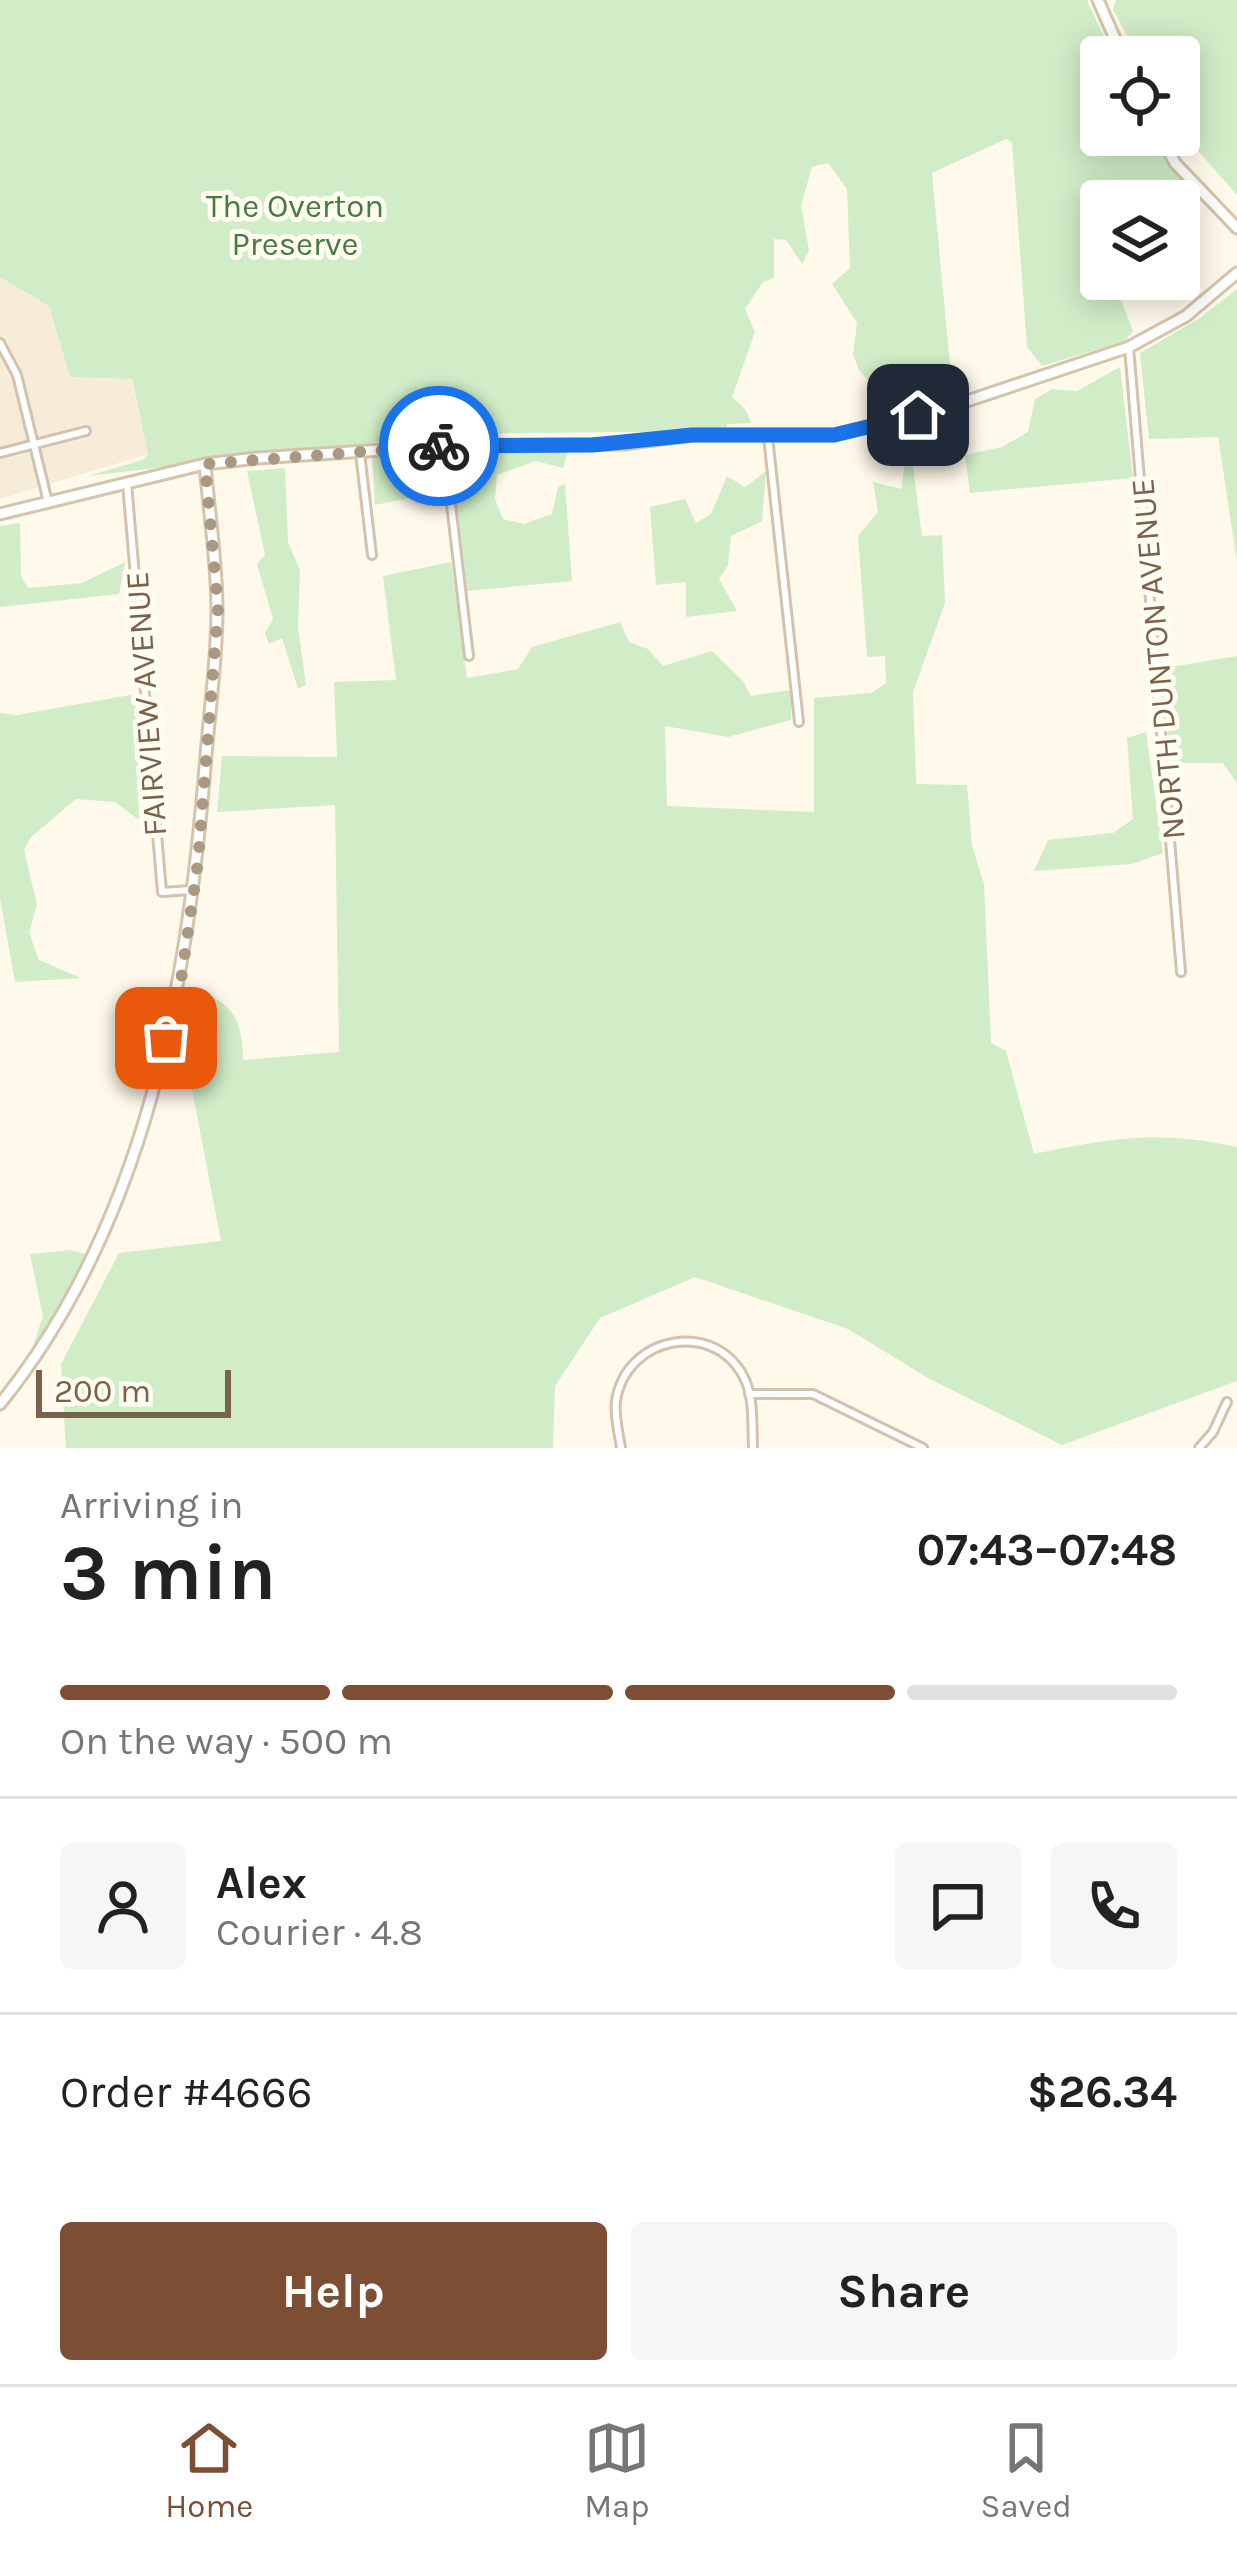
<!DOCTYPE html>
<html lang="en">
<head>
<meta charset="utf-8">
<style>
  :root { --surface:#fff; --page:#f6f6f6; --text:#222; --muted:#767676; --line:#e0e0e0; --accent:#7d4e34 }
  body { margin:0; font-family:Karla,sans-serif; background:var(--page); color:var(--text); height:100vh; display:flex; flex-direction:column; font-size:45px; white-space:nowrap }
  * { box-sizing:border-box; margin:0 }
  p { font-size:39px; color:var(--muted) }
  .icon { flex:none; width:66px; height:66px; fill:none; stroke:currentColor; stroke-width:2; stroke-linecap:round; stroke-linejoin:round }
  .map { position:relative; height:1448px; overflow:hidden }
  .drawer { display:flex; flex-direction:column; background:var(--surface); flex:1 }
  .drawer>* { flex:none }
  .buttons { position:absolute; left:1080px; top:36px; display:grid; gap:24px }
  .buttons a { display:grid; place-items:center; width:120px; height:120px; border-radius:12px; background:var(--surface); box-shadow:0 6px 30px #0003; font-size:60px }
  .scale { position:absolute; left:36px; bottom:30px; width:195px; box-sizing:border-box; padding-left:12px; border:6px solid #7b634b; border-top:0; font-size:33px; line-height:42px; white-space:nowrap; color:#7b634b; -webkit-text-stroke:9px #fffcf2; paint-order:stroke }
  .pin { position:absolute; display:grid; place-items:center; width:102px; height:102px; color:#fff; margin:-51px; border-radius:24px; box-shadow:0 6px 18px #0006 }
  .courier { position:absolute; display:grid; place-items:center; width:120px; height:120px; margin:-60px; border:9px solid #1a73e8; border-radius:50%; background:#fff; color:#222; box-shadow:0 3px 15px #0007 }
  .head em { font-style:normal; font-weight:700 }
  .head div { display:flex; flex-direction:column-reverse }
  .head { display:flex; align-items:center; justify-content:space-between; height:204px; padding:0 60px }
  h1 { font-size:78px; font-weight:700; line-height:90px }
  .bar { display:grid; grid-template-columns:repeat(4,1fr); gap:18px 12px; align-content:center; height:144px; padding:0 60px }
  .bar i { height:15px; border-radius:9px; background:var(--line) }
  .bar .active { background:var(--accent) }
  .bar p { grid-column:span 4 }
  .line { display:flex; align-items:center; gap:30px; padding:0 60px; border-top:3px solid var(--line) }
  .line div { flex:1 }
  .round { display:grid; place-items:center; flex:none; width:126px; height:126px; border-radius:12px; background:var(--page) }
  .cta { display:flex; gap:24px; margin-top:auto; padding:24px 60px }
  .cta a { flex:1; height:138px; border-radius:12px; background:var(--accent); color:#fff; font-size:48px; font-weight:700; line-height:138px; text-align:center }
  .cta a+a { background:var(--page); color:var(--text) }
  .dock { display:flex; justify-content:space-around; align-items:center; height:168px; border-top:3px solid var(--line); background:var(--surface); font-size:33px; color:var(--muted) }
  .dock a { display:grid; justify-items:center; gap:6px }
  .dock .active { color:var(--accent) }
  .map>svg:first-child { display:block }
  .residential { fill:#f6ecd8 }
  .green { fill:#d1edc7 }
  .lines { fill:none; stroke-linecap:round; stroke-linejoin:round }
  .street-casing { stroke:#d2c2ae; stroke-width:12 }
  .secondary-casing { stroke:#d5c4ac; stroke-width:15 }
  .street { stroke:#fff; stroke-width:6 }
  .secondary { stroke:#fff; stroke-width:9 }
  .done { stroke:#a99883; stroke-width:12; stroke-dasharray:0 21.6 }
  .route { stroke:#1a73e8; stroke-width:15 }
  .labels { text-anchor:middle; stroke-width:10; stroke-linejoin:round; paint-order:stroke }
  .park-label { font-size:33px; fill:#487b3f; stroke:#fffcf2 }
  .street-label { font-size:33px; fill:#7b634b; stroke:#fffcf2 }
</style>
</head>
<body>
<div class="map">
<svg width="1237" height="1448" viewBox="0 0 1237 1448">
  <rect width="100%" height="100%" fill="#fef9ea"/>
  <path class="residential" d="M0,277L49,306L70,377L131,379L148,454L0,499Z"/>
  <path class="green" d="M0,0H1087L1113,57H1101V135H1108L1119,156L1160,152L1195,197L1180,214L1179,201H1101V279H1113L1133,331L1125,341L1042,366L1027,347L1012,142L1006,139L932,173L953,397L950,402L882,420L877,390L859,370L853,355L857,323L832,284L850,268L847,189L828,163L812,167L801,205L809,251L802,264L786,240L774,239V278L763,282L745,309L755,332L732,397L746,410L751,423L727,424V431L449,434L88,476L142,460L148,454L132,379L70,377L49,306L0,277Z
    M1116,0H1237V195L1179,129V57H1139L1113,10Z
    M1237,289V562L1218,437L1149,439L1140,353L1200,318Z
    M1120,367L1133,478L970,493L965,455L1002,447L1028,432L1035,399L1052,389L1077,391Z
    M909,436L922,536L942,535L945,603L913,692L916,784L967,785L972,846L984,884L991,1043L1006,1051L1034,1154C1111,1138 1159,1130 1237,1147V1381L1062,1445L928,1378L848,1329L695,1277L600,1318L555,1386L553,1448H66L61,1364L119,1253L221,1241L187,1063L193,986C232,1005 242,1015 243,1060L339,1052L335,805L217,812L222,756L337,757L334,682L396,680L383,576L451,562L467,678L518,669L532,647L620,622L629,642L648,649L663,666L712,651L743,681L751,696L791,690V720L728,737L665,726L667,806L814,812V698L871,693L886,683L885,656L867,657L858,536L878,512L873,482L901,489Z
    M450,451L568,452L563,468L536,461L497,475L495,499L503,519L524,524L552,514L558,487L565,484L572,581L467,591Z
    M440,452L441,482L420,496L375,505L372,456Z
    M285,468L288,542L300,570L298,627L306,685L298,689L282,638L269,644L265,633L273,619L257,564L265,555L247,471Z
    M766,471L762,521L731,536L728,565L719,579L737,611L686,617V582L656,585L650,507L685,499L696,523L711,514L727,476L745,487Z
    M20,523L21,576L28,588L82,583L125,562L119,594L0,607V526Z
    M1237,656V783L1223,763H1169L1165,668Z
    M136,694L139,820L115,802L76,799L31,837L24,850L37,905L29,933L39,960L81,978L15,982L0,898V713L17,715Z
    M1146,732L1163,853L1132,864L1034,871L1048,840L1113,833L1133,819L1127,738Z
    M70,1250L89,1255L57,1316L51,1319L53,1323L39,1346H33L43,1316L30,1254Z"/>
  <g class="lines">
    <g class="street-casing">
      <path id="street" d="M0,343L17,375L48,502
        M1129,347L1181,972
        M768,437L799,722
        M444,446L469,656
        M0,453L86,431
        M360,453L372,555
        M127,483L162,892L191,890
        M749,1394H813L923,1448
        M621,1448C619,1434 614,1415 616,1401C626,1334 719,1318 746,1382C754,1401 752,1428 753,1448
        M1199,1448L1213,1432L1227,1402"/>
    </g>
    <g class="secondary-casing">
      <path id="secondary" d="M1098,0L1123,57
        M1160,135L1175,163L1237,228
        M0,514L205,464L257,458L444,446L623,444L692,435H834L958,404L1129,347L1186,316L1237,273
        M0,1404C147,1222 188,983 206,755C210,707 217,658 217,610C217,562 209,512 205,464"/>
    </g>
    <use href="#street" class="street"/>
    <use href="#secondary" class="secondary"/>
  </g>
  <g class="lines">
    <path class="done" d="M166,1038L177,1008L198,862L218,609L205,464L439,446"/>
    <path class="route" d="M439,446L593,445L692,435H834L918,415"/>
  </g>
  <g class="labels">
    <g class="park-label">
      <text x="295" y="217">The Overton<tspan x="295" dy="38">Preserve</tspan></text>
    </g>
    <g class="street-label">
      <text transform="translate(1157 659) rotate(-95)" y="12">NORTH DUNTON AVENUE</text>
      <text transform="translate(145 704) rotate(-94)" y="12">FAIRVIEW AVENUE</text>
    </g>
  </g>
</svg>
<div class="buttons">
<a><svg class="icon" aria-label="locate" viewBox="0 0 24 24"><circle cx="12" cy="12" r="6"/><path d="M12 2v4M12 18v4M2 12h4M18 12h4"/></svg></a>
<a><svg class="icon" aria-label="layers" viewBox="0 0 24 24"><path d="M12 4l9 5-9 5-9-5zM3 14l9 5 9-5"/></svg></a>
</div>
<div class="scale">200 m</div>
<div class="pin" style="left:166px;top:1038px;background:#ea580c"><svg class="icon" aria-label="bag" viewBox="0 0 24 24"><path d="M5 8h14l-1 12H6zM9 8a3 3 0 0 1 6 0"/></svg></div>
<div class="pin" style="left:918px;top:415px;background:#1f2937"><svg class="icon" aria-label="home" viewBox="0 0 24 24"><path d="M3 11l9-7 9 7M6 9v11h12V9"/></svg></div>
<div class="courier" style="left:439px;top:446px"><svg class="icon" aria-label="bike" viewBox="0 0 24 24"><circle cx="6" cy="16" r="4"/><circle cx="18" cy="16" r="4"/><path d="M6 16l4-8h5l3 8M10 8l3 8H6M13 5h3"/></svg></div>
</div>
<section class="drawer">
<div class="head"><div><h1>3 min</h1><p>Arriving in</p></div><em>07:43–07:48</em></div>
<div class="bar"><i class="active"></i><i class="active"></i><i class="active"></i><i></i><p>On the way · 500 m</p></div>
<div class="line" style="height:216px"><a class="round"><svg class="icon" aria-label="person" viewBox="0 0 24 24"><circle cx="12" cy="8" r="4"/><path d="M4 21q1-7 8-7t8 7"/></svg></a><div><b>Alex</b><p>Courier · 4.8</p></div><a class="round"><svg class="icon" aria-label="chat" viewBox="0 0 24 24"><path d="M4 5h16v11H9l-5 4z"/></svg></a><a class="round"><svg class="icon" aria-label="phone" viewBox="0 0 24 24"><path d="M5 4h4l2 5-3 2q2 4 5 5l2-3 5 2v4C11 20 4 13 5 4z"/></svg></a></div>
<div class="line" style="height:156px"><div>Order #4666</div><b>$26.34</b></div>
<div class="cta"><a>Help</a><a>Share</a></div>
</section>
<nav class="dock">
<a class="active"><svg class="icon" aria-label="home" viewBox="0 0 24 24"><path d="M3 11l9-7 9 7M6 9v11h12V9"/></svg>Home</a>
<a><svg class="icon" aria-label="map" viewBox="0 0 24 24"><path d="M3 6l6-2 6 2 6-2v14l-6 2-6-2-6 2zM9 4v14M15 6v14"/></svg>Map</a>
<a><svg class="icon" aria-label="saved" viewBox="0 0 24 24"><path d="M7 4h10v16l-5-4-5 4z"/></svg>Saved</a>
</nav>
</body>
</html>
